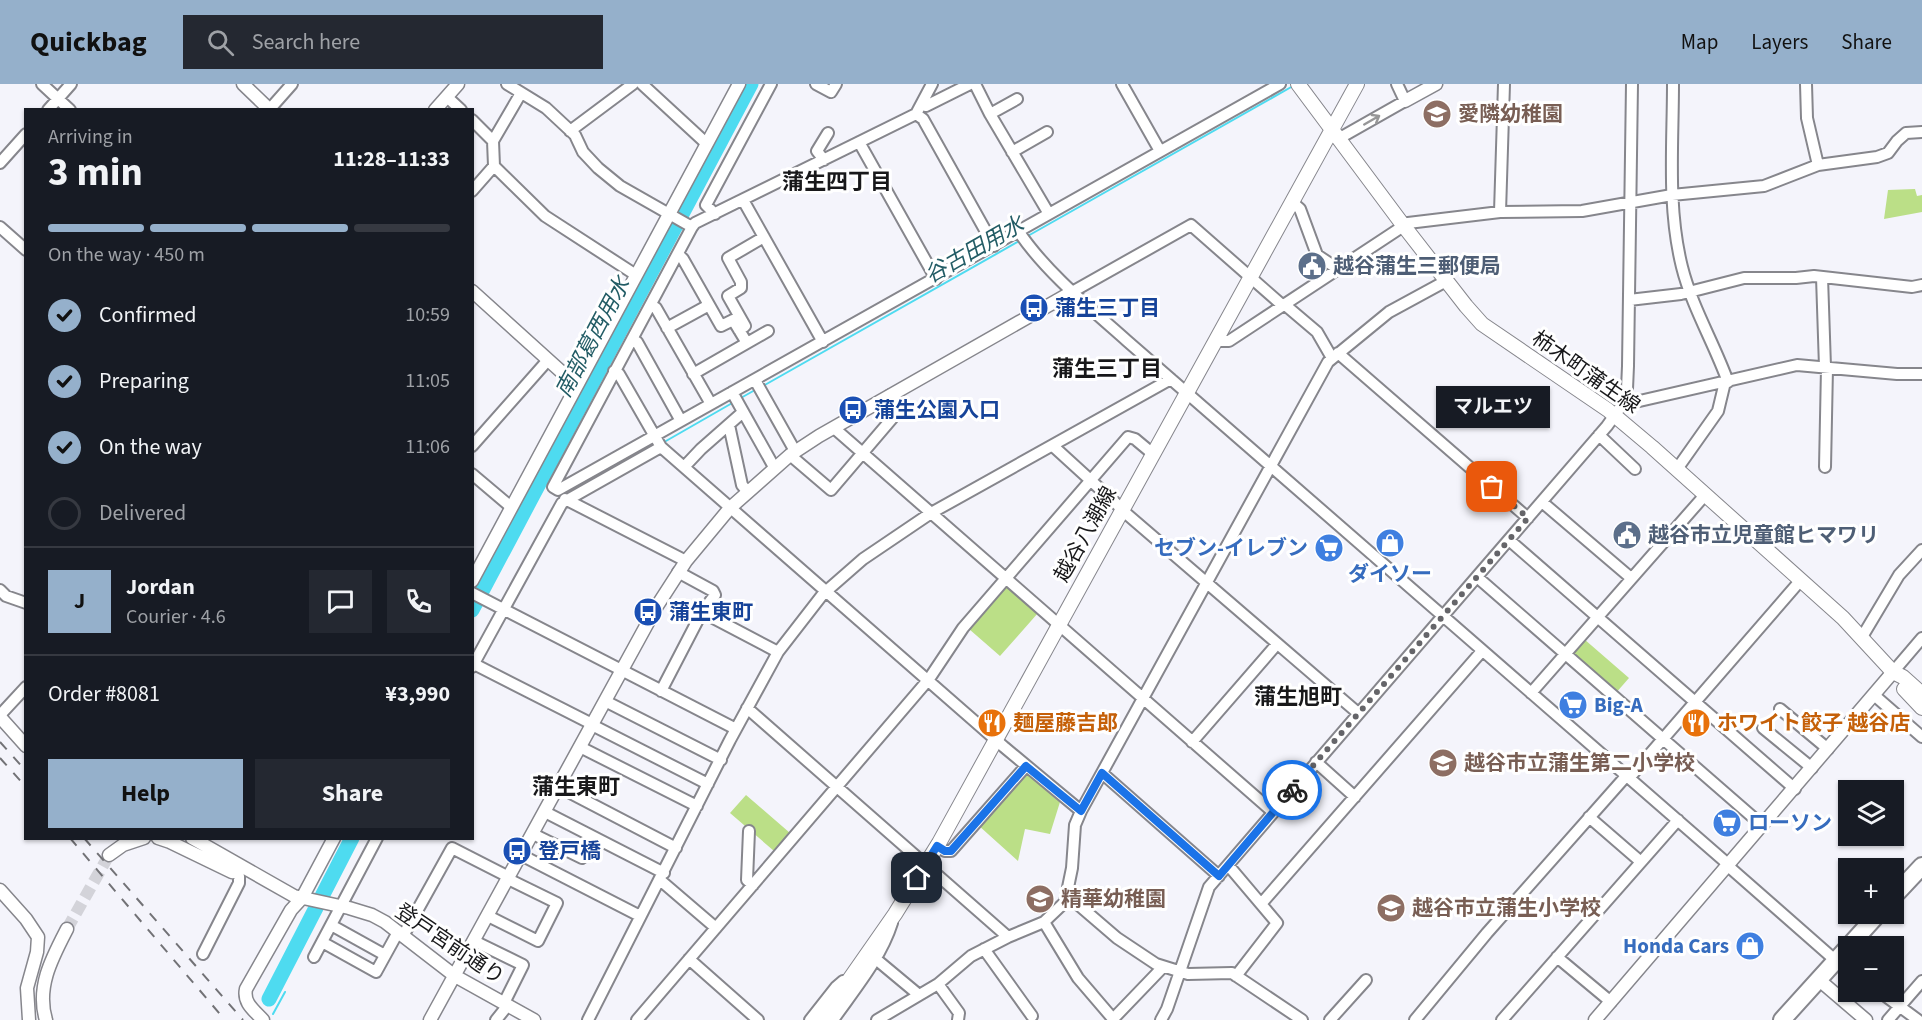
<!DOCTYPE html>
<html lang="en">
<head>
<meta charset="utf-8">
<style>
  :root { --surface:#171b24; --page:#242831; --text:#f1f3f6; --muted:#9ea1a6; --line:#363941; --accent:#95b0cb }
  body { margin:0; font-family:"Source Sans 3","Noto Sans JP",sans-serif; background:var(--page); color:var(--text); height:100vh; display:flex; flex-direction:column; font-size:22px; white-space:nowrap }
  * { box-sizing:border-box; margin:0 }
  p { font-size:20px; color:var(--muted) }
  .icon { flex:none; width:33px; height:33px; fill:none; stroke:currentColor; stroke-width:2; stroke-linecap:round; stroke-linejoin:round }
  .map { position:relative; flex:1; overflow:hidden }
  .side { position:absolute; left:24px; top:24px; width:450px; height:732px; display:flex; flex-direction:column; background:var(--surface); border-radius:0px; box-shadow:0 2px 4px #0004 }
  .side>* { flex:none }
  .tools { position:absolute; left:1838px; top:696px; display:grid; gap:12px }
  .tools a { display:grid; place-items:center; width:66px; height:66px; border-radius:0px; background:var(--surface); box-shadow:0 2px 4px #0004; font-size:30px }
  .pin { position:absolute; display:grid; place-items:center; width:51px; height:51px; color:#fff; margin:-26px; border-radius:12px; box-shadow:0 3px 9px #0006 }
  .courier { position:absolute; display:grid; place-items:center; width:60px; height:60px; margin:-30px; border:4px solid #1a73e8; border-radius:50%; background:#fff; color:#222; box-shadow:0 2px 8px #0007 }
  .bubble { position:absolute; height:42px; border-radius:0px; background:var(--surface); box-shadow:0 2px 4px #0004; font-size:20px; font-weight:700; line-height:42px; text-align:center }
  .overview em { font-style:normal; font-weight:700 }
  .overview div { display:flex; flex-direction:column-reverse }
  .overview { display:flex; align-items:center; justify-content:space-between; height:102px; padding:0 24px }
  h1 { font-size:39px; font-weight:700; line-height:45px }
  .bar { display:grid; grid-template-columns:repeat(4,1fr); gap:9px 6px; align-content:center; height:72px; padding:0 24px }
  .bar i { height:8px; border-radius:4px; background:var(--line) }
  .bar .active { background:var(--accent) }
  .bar p { grid-column:span 4 }
  .line { display:flex; align-items:center; gap:15px; padding:0 24px; border-top:2px solid var(--line) }
  .line div { flex:1 }
  .round { display:grid; place-items:center; flex:none; width:63px; height:63px; border-radius:0px; background:var(--page) }
  ol { padding:0 24px; list-style:none }
  li { display:flex; align-items:center; gap:18px; height:66px }
  li p { margin-inline-start:auto }
  li .icon { padding:6px; border-radius:50%; background:var(--accent); color:#111; stroke-width:4 }
  li:last-child { color:var(--muted) }
  li i { width:33px; height:33px; border:3px solid var(--line); border-radius:50% }
  .cta { display:flex; gap:12px; margin-top:auto; padding:12px 24px }
  .cta a { flex:1; height:69px; border-radius:0px; background:var(--accent); color:#111; font-size:24px; font-weight:700; line-height:69px; text-align:center }
  .cta a+a { background:var(--page); color:var(--text) }
  header { display:flex; align-items:center; gap:36px; box-sizing:border-box; height:84px; padding:0 30px; background:var(--accent); color:#111 }
  header strong { font-size:28px }
  nav { display:flex; gap:33px; margin-inline-start:auto; font-size:21px }
  .search { width:420px; height:54px; background:var(--page); display:flex; align-items:center; gap:15px; box-sizing:border-box; padding:0 21px; border-radius:0px; color:var(--muted); font-size:22px }
  .map>svg:first-child { display:block }
  .green { fill:#bbdf87 }
  .lines { fill:none; stroke-linecap:round; stroke-linejoin:round }
  .stream { stroke:#4edbf0; stroke-width:2 }
  .river { stroke:#4edbf0; stroke-width:15 }
  .tertiary-tunnel { stroke:#d3d3d9; stroke-width:12; stroke-dasharray:12 6; stroke-linecap:butt }
  .minor-casing { stroke:#86868c; stroke-width:14 }
  .tertiary-casing { stroke:#86868c; stroke-width:15 }
  .secondary-casing { stroke:#86868c; stroke-width:16 }
  .primary-casing { stroke:#86868c; stroke-width:20 }
  .minor { stroke:#fff; stroke-width:10 }
  .tertiary { stroke:#fff; stroke-width:12 }
  .secondary { stroke:#fff; stroke-width:14 }
  .primary { stroke:#fff; stroke-width:16 }
  .rail { stroke:#727276; stroke-width:2; stroke-dasharray:10 10; stroke-linecap:butt }
  .oneway { stroke:#979798 }
  .done { stroke:#656569; stroke-width:6; stroke-dasharray:0 10.8 }
  .route { stroke:#1a73e8; stroke-width:8 }
  .labels { text-anchor:middle; stroke-width:6; stroke-linejoin:round; paint-order:stroke }
  .education-label { font-size:21px; font-weight:bold; fill:#785e54; stroke:#fff; text-anchor:start }
  .service-label { font-size:21px; font-weight:bold; fill:#4e5e75; stroke:#fff; text-anchor:start }
  .transit-label { font-size:21px; font-weight:bold; fill:#164399; stroke:#fff; text-anchor:start }
  .street-label { font-size:21px; fill:#18181a; stroke:#fff }
  .shop-label { font-size:21px; font-weight:bold; fill:#366cbe; stroke:#fff; text-anchor:end }
  .food-label { font-size:21px; font-weight:bold; fill:#c56008; stroke:#fff; text-anchor:start }
  .neighbourhood-label { font-size:22px; font-weight:bold; fill:#18181a; stroke:#fff }
  .water-label { font-size:22px; font-style:italic; fill:#225c65; stroke:#fff }
</style>
</head>
<body>
<header>
<strong>Quickbag</strong>
<div class="search"><svg class="icon" aria-label="search" viewBox="0 0 24 24"><circle cx="10" cy="10" r="6"/><path d="M15 15l6 6"/></svg>Search here</div>
<nav><a>Map</a><a>Layers</a><a>Share</a></nav>
</header>
<div class="map">
<svg width="1922" height="936" viewBox="0 0 1922 936">
  <rect width="100%" height="100%" fill="#f4f4fb"/>
  <path class="green" d="M1915,105L1917,112L1922,111V128L1884,135L1888,106Z
    M1007,502L1038,529L1000,572L969,545Z
    M1584,555L1629,594L1615,610L1571,569Z
    M1027,689L1060,718L1050,750L1025,745L1018,777L978,741Z
    M746,711L790,749L774,767L730,729Z"/>
  <g class="lines">
    <path class="stream" d="M1026,153L1293,2
      M763,302L1021,156
      M739,315L755,306
      M666,357L734,318
      M273,930L285,908"/>
    <path class="river" d="M472,526L751,0
      M269,915L352,754"/>
    <path class="tertiary-tunnel" d="M67,845L109,771"/>
    <g class="minor-casing">
      <path id="minor" d="M42,0L70,26
        M507,0L546,24L575,51L583,68L598,84L620,102L692,143L695,139L916,30L932,0
        M642,0L707,60
        M816,0L831,8L836,0
        M975,0L990,30L1049,130
        M1122,0L1160,67
        M1673,0C1673,61 1667,123 1682,183C1692,223 1714,259 1728,298
        M1806,0L1807,34L1818,81
        M447,13L461,26
        M922,20L926,22L970,0
        M48,26L71,0
        M269,26L292,0
        M916,30L923,35L994,162
        M990,30L1017,15
        M472,36L493,57L494,82L545,132L636,191
        M570,47L633,0
        M1338,55L1405,17L1397,0
        M493,57L521,9
        M859,58L936,195
        M1012,68L1047,48
        M824,76L817,67L828,49
        M0,79L26,50
        M472,107L494,82
        M743,116L823,258
        M1292,118L1300,125L1317,171L1338,185
        M1500,128L1504,0
        M715,130L706,121L771,0
        M0,143L26,166
        M692,143L553,403L558,406L1280,0
        M1019,148C1045,187 1090,224 1126,256L1729,781
        M678,170L683,175L721,242L733,236L747,259
        M1822,193L1825,283
        M1072,208L1191,141L1282,221
        M1629,216L1681,210L1744,194H1796L1814,192L1912,203L1922,201
        M1284,220L1317,248L1332,274
        M651,221L656,224L711,320
        M667,244L709,221
        M739,246L745,242L728,212L741,204V198L728,174L764,153
        M632,255L637,258L681,337
        M1217,255L1222,257H1229L1408,139L1500,128L1582,127L1672,111L1764,102L1818,81L1877,73L1888,69L1897,57L1906,49L1922,48
        M1338,269L1528,434
        M614,287L619,290L661,363L1004,663L1081,727
        M693,290L768,247
        M755,296L795,367
        M732,308L774,383
        M1622,321L1797,281L1897,290H1922
        M729,341L742,401L747,407
        M834,344L1273,728
        M1599,351L1635,385
        M472,362L548,276
        M1053,362L1122,425
        M790,371L831,406L901,324L890,311
        M684,383L701,365L743,328
        M1825,383L1827,284
        M1677,385L1718,327L1725,298
        M472,390L511,423
        M565,415L686,477
        M1542,418L1631,494
        M1122,426L1358,629
        M1509,456L1795,705
        M1477,493L1763,742
        M0,506L6,512L26,519
        M472,509L736,645
        M702,528L778,568
        M1862,553L1899,491L1922,466
        M474,580L592,640
        M472,583L562,419L661,363
        M1893,588L1922,554
        M661,607L702,528L715,511L713,507L678,488
        M1531,609L1705,411
        M1874,611L1922,653
        M605,617L721,676
        M747,624L1008,853
        M1780,625L1828,665
        M0,631L26,603
        M592,641L708,700
        M1763,644L1812,684
        M1192,658L1277,560
        M580,663L697,722
        M1316,678L1355,713
        M1102,689L1219,792
        M1630,693L1800,497
        M559,703L676,764
        M545,728L664,789
        M1589,733L1641,778
        M749,747L747,796L753,801
        M533,750L582,774L593,753
        M937,762L945,767H951L1026,682
        M521,771L640,832
        M1228,781L1277,839L1236,892
        M1728,782L1835,876
        M660,796L716,844
        M1067,811L1117,854L1156,880L1188,890L1232,889L1302,936
        M1261,820L1482,567
        M488,832L538,857L557,819L508,795
        M1044,838L1078,894L1114,936
        M331,841L385,871
        M403,852L452,764L509,793
        M474,857L523,881L504,919
        M322,858L376,888L398,848
        M984,865L1032,932
        M203,870L239,799V792L234,787
        M871,871L919,911
        M314,873L377,754
        M1557,873L1611,918
        M689,875L758,936
        M938,900L959,929L958,936
        M1880,908L1918,936
        M1113,935L1163,883
        M496,936L508,921
        M588,936L730,656L778,568L823,510L863,475L931,429L1171,295
        M637,936L929,595L963,544L1128,353L1135,355L1153,370
        M810,936L836,903L843,897
        M833,936C854,906 881,874 892,839
        M877,936L938,900L971,872L1008,853L1044,838L1065,818L1072,784L1075,741L1081,727L1328,278L1389,228L1446,197
        M1161,936L1167,925L1209,803L1607,342L1622,321L1627,305L1628,282L1632,0
        M1330,936L1366,896
        M1415,936L1487,849L1627,691
        M1502,936L1678,736
        M1888,936L1922,897"/>
    </g>
    <g class="tertiary-casing">
      <path id="tertiary" d="M243,0L270,26
        M1405,17L1436,0
        M435,26L458,0
        M472,207L576,301
        M472,497L739,0
        M0,633L26,662
        M158,754L170,758L232,788L237,781
        M192,754L294,812L349,824L372,831L385,838L455,892L534,936
        M109,771L123,761L144,754
        M0,806L26,835L38,853L37,868L27,904L29,936
        M1818,895L1866,936
        M46,936C36,903 52,874 67,845
        M263,936C254,926 243,919 246,905L291,826L302,814L334,754
        M430,936L657,522L686,477L730,424L790,371L819,352L1072,208
        M1595,936L1893,588"/>
    </g>
    <g class="secondary-casing">
      <path id="secondary" d="M1298,0L1403,141L1466,222L1482,240L1608,326L1652,363L1843,534L1893,588L1903,593L1922,610
        M1904,605L1922,624
        M821,936L895,830L939,759L1357,0"/>
    </g>
    <g class="primary-casing">
      <path id="primary" d="M1893,813L1922,782
        M1782,936L1878,830"/>
    </g>
    <use href="#minor" class="minor"/>
    <use href="#tertiary" class="tertiary"/>
    <use href="#secondary" class="secondary"/>
    <use href="#primary" class="primary"/>
    <path class="rail" d="M0,658L26,687
      M0,674L26,703
      M70,754L225,936
      M84,754L243,936"/>
  </g>
  <defs><path id="oneway-shaft" d="M-6 0H5M1.5-3L5.5 0L1.5 3" fill="none" stroke-width="1.6" stroke-linecap="round" stroke-linejoin="round" transform="scale(1.5)"/></defs>
  <use class="oneway" href="#oneway-shaft" transform="translate(1372 36) rotate(-30)"/>
  <g class="lines">
    <path class="done" d="M1292,706L1528,434L1492,403"/>
    <path class="route" d="M917,794L937,762L945,767H951L1026,682L1081,727L1102,689L1219,792L1292,706"/>
  </g>
  <defs>
    <g id="school-disc" transform="scale(1.5)"><circle r="9.5" fill="#8d6e63" stroke="#fff"/><path d="M0-5L7-2L0 1L-7-2ZM-4 1L0 2.5L4 1V4Q0 6-4 4Z" fill="#fff"/></g>
    <g id="civic-disc" transform="scale(1.5)"><circle r="9.5" fill="#5c6f8a" stroke="#fff"/><path d="M-.6-6.5H3V-4.5H.6V-3L4-1V1h2V6H-6V1h2V-1L-.6-3ZM-1.2 2.5V6h2.4V2.5Z" fill="#fff"/></g>
    <g id="bus-disc" transform="scale(1.5)"><circle r="9.5" fill="#1a4fb4" stroke="#fff"/><path d="M-5-6H5V4H4V6H2V4H-2V6H-4V4H-5ZM-3.5-4V0h7V-4ZM-3.5 1.2v1.5H-2V1.2ZM2 1.2v1.5H3.5V1.2Z" fill="#fff"/></g>
    <g id="shop-disc" transform="scale(1.5)"><circle r="9.5" fill="#3f7fe0" stroke="#fff"/><path d="M-5-2.5h2.3a2.7 3.5 0 0 1 5.4 0H5L5.5 6h-11ZM-1.5-2.5h3a1.5 2.3 0 0 0-3 0Z" fill="#fff"/></g>
    <g id="supermarket-disc" transform="scale(1.5)"><circle r="9.5" fill="#3f7fe0" stroke="#fff"/><path d="M-6-5.5h2.5l.6 2H6L4.5 2H-2.5L-4.4-4H-6ZM-1.5 3.2a1.3 1.3 0 1 0 .1 0ZM3 3.2a1.3 1.3 0 1 0 .1 0Z" fill="#fff"/></g>
    <g id="restaurant-disc" transform="scale(1.5)"><circle r="9.5" fill="#e8710a" stroke="#fff"/><path d="M-5-6h1v4h1v-4h1v4h1v-4h1v5L-1.5 .5V6h-2V.5L-5-1ZM5-6V6H3V1.5H1.5Q1.5-4 5-6Z" fill="#fff"/></g>
  </defs>
  <g fill-rule="evenodd">
    <use href="#school-disc" x="1437" y="30"/>
    <use href="#civic-disc" x="1312" y="182"/>
    <use href="#bus-disc" x="1034" y="224"/>
    <use href="#bus-disc" x="853" y="326"/>
    <use href="#civic-disc" x="1627" y="451"/>
    <use href="#shop-disc" x="1390" y="459"/>
    <use href="#supermarket-disc" x="1329" y="464"/>
    <use href="#bus-disc" x="648" y="528"/>
    <use href="#supermarket-disc" x="1573" y="621"/>
    <use href="#restaurant-disc" x="992" y="639"/>
    <use href="#restaurant-disc" x="1696" y="639"/>
    <use href="#school-disc" x="1443" y="679"/>
    <use href="#supermarket-disc" x="1727" y="739"/>
    <use href="#bus-disc" x="517" y="767"/>
    <use href="#school-disc" x="1040" y="815"/>
    <use href="#school-disc" x="1391" y="824"/>
    <use href="#shop-disc" x="1750" y="862"/>
  </g>
  <g class="labels">
    <g class="education-label">
      <text x="1458" y="37">愛隣幼稚園</text>
      <text x="1464" y="686">越谷市立蒲生第二小学校</text>
      <text x="1061" y="822">精華幼稚園</text>
      <text x="1412" y="831">越谷市立蒲生小学校</text>
    </g>
    <g class="service-label">
      <text x="1333" y="189">越谷蒲生三郵便局</text>
      <text x="1648" y="458">越谷市立児童館ヒマワリ</text>
    </g>
    <g class="transit-label">
      <text x="1055" y="231">蒲生三丁目</text>
      <text x="874" y="333">蒲生公園入口</text>
      <text x="669" y="535">蒲生東町</text>
      <text x="538" y="774">登戸橋</text>
    </g>
    <g class="street-label">
      <text transform="translate(1586 288) rotate(35)" y="7">柿木町蒲生線</text>
      <text transform="translate(1085 450) rotate(-61)" y="7">越谷八潮線</text>
      <text transform="translate(450 860) rotate(34)" y="7">登戸宮前通り</text>
    </g>
    <g class="shop-label">
      <text x="1308" y="471">セブン-イレブン</text>
      <text x="1390" y="497" text-anchor="middle">ダイソー</text>
      <text x="1594" y="628" text-anchor="start">Big-A</text>
      <text x="1748" y="746" text-anchor="start">ローソン</text>
      <text x="1729" y="869">Honda Cars</text>
    </g>
    <g class="food-label">
      <text x="1013" y="646">麺屋藤吉郎</text>
      <text x="1717" y="646">ホワイト餃子 越谷店</text>
    </g>
    <g class="neighbourhood-label">
      <text x="837" y="105">蒲生四丁目</text>
      <text x="1107" y="292">蒲生三丁目</text>
      <text x="1298" y="620">蒲生旭町</text>
      <text x="576" y="710">蒲生東町</text>
    </g>
    <g class="water-label">
      <text transform="translate(974 165) rotate(-30)" y="8">谷古田用水</text>
      <text transform="translate(592 253) rotate(-62)" y="8">南部葛西用水</text>
    </g>
  </g>
</svg>
<div class="tools">
<a><svg class="icon" aria-label="layers" viewBox="0 0 24 24"><path d="M12 4l9 5-9 5-9-5zM3 14l9 5 9-5"/></svg></a>
<a>+</a>
<a>−</a>
</div>
<div class="pin" style="left:1492px;top:403px;background:#ea580c"><svg class="icon" aria-label="bag" viewBox="0 0 24 24"><path d="M5 8h14l-1 12H6zM9 8a3 3 0 0 1 6 0"/></svg></div>
<div class="pin" style="left:917px;top:794px;background:#1f2937"><svg class="icon" aria-label="home" viewBox="0 0 24 24"><path d="M3 11l9-7 9 7M6 9v11h12V9"/></svg></div>
<div class="courier" style="left:1292px;top:706px"><svg class="icon" aria-label="bike" viewBox="0 0 24 24"><circle cx="6" cy="16" r="4"/><circle cx="18" cy="16" r="4"/><path d="M6 16l4-8h5l3 8M10 8l3 8H6M13 5h3"/></svg></div>
<div class="bubble" style="left:1436px;top:302px;width:114px">マルエツ</div>
<section class="side">
<div class="overview"><div><h1>3 min</h1><p>Arriving in</p></div><em>11:28–11:33</em></div>
<div class="bar"><i class="active"></i><i class="active"></i><i class="active"></i><i></i><p>On the way · 450 m</p></div>
<ol>
<li><svg class="icon" aria-label="check" viewBox="0 0 24 24"><path d="M5 12l5 5 9-10"/></svg>Confirmed<p>10:59</p></li>
<li><svg class="icon" aria-label="check" viewBox="0 0 24 24"><path d="M5 12l5 5 9-10"/></svg>Preparing<p>11:05</p></li>
<li><svg class="icon" aria-label="check" viewBox="0 0 24 24"><path d="M5 12l5 5 9-10"/></svg>On the way<p>11:06</p></li>
<li><i></i>Delivered</li>
</ol>
<div class="line" style="height:108px"><b class="round" style="background:var(--accent);color:#111">J</b><div><b>Jordan</b><p>Courier · 4.6</p></div><a class="round"><svg class="icon" aria-label="chat" viewBox="0 0 24 24"><path d="M4 5h16v11H9l-5 4z"/></svg></a><a class="round"><svg class="icon" aria-label="phone" viewBox="0 0 24 24"><path d="M5 4h4l2 5-3 2q2 4 5 5l2-3 5 2v4C11 20 4 13 5 4z"/></svg></a></div>
<div class="line" style="height:78px"><div>Order #8081</div><b>¥3,990</b></div>
<div class="cta"><a>Help</a><a>Share</a></div>
</section>
</div>
</body>
</html>
